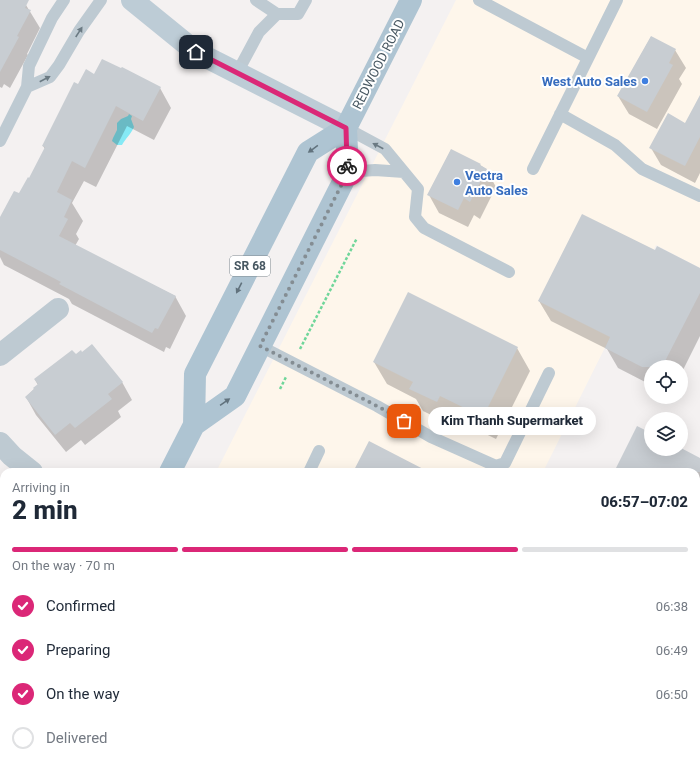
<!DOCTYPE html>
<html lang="en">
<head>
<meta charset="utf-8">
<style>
  :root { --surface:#fff; --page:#f2f2f3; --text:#1f2937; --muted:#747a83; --line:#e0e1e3; --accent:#db2777 }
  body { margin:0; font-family:Roboto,sans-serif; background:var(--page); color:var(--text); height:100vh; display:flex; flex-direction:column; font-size:15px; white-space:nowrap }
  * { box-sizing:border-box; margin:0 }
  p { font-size:13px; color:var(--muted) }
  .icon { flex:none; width:22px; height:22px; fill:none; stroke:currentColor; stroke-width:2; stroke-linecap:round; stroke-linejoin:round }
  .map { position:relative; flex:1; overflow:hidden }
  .panel { position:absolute; left:0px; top:468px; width:700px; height:300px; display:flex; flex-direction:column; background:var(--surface); border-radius:12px 12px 0 0; box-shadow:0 4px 16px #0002 }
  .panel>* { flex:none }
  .fabs { position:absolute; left:644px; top:360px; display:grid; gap:8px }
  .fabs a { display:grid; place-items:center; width:44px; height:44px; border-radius:50%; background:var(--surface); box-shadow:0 4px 16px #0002; font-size:20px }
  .pin { position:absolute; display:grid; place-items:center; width:34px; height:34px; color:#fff; margin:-17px; border-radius:8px; box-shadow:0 2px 6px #0006 }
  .courier { position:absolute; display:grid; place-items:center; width:40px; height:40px; margin:-20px; border:3px solid #db2777; border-radius:50%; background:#fff; color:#222; box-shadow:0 1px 5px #0007 }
  .bubble { position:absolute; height:28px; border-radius:14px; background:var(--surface); box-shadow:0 4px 16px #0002; font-size:13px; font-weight:800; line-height:28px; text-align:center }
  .headline em { font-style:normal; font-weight:800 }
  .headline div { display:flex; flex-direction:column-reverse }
  .headline { display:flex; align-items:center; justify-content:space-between; height:68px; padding:0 12px }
  h1 { font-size:26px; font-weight:800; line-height:30px }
  .bar { display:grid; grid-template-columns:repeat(4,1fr); gap:6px 4px; align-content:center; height:48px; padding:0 12px }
  .bar i { height:5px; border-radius:3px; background:var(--line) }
  .bar .current { background:var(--accent) }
  .bar p { grid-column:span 4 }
  ol { padding:0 12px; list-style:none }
  li { display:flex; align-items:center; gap:12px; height:44px }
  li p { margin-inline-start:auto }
  li .icon { padding:4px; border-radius:50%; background:var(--accent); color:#fff; stroke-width:4 }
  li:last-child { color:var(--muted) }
  li i { width:22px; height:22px; border:2px solid var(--line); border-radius:50% }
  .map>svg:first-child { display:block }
  .commercial { fill:#fef6eb }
  .water { fill:#85e9f5 }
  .shadow { fill:#0003 }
  .building { fill:#c8cdd2 }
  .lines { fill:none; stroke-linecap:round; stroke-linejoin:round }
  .path { stroke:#70d69a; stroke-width:2.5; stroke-dasharray:3 2; stroke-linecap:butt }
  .lane { stroke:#becad2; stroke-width:12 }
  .street { stroke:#becad2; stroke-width:22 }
  .secondary { stroke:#bdccd6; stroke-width:22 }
  .primary { stroke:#aec4d2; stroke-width:22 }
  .oneway { fill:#6b7a83 }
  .oneway2 { fill:#61727d }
  .done { stroke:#848d93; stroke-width:4; stroke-dasharray:0 7.2 }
  .route { stroke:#db2777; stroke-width:5 }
  .shop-dot { fill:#3f7fe0; stroke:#fff; stroke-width:1.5 }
  .labels { text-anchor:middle; stroke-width:4; stroke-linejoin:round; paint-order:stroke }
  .shield { fill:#fff; stroke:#7e8990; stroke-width:1 }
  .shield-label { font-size:12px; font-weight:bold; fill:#475761 }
  .street-label { font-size:13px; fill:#475761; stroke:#fff }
  .shop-label { font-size:13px; font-weight:bold; fill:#366cbe; stroke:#fff; text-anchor:end }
</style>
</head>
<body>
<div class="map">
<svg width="700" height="768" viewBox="0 0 700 768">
  <rect width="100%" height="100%" fill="#f4f1f1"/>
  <path class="commercial" d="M456,0H700V268L656,245L543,472H216Z"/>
  <path class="water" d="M129,114L132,116L131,119L134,127C131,134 126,138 122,145H117L112,141L113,138L117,130V123L121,119L128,116Z"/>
  <path class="shadow" d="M0,0H16L26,5L40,28L27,54L28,55L10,88L4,84L2,88L0,87Z
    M651,37L675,50L686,68L679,79L682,84L657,129L629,114L618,96Z
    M94,75L160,88L171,108L154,140L127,126L96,187L84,181L72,203L83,221L76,234L79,239L75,246L175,296L186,316L170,349L166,347L164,352L72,304L69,299L4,265L0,257V219L20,195L30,179L45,149L43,146L79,85Z
    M700,110V173L695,183L661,165L651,148L686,124Z
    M451,150L480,165L486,169L496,187L480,219L474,215L468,227L439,213L429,195Z
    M655,252L700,269V336L681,374V367H651V385L618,368L607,349L551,321L539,301Z
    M517,348L530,371L496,439L453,418L450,424L423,411L416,399L387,384L374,362Z
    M76,355L122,382L132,400L118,411L121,417L85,445L81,440L66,452L36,415L26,397L38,385L35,380Z
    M651,434V449L700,460V515L696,523V472H615Z
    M700,594V686L696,694V602Z
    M4,619V658L2,659L4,668V690L0,691V620Z
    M108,764H183L181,768H106Z
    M259,764H296L294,768H267Z
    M376,764H500L508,768H374Z"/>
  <path class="building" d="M0,0H29L25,8L31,10L17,36L19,37L0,72Z
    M651,36L676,49L669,63L673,65L647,112L617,96Z
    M102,59L121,68L122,67L161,87L143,121L116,106L85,168L72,161L57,192L72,200L64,217L68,219L59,236L176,296L158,329L155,328L152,333L59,284L61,282L0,250V217L14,191L19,193L28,177L29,178L45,147L42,146L74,82L78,84L86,69L94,74Z
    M700,95V137L685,166L649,148L668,113L685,123Z
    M451,149L481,164L480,165L487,169L470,202L464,198L458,210L427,195Z
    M582,214L655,250L657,246L700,268V293L662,367H642L605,348L610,337L538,301Z
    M408,292L518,347L483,417L440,396L437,402L409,389L413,382L373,362Z
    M92,344L123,382L108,394L112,399L75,428L70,423L55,435L25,397L34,389L33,388L38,384L34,379L72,350L76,354L81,350L82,352Z
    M637,426L651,433V449L681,448L700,458V472H614Z
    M369,441L429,472H353Z"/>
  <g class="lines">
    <path class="path" d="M300,349L357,238
      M280,389L286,377"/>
    <path class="lane" d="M256,0L277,14
      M479,0L588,58
      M237,73L259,32L277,14H298L306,0
      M27,87L50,77L59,65L79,31L101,0
      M560,114L615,145L642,169L700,196
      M346,128L385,149L418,189L415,217L424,228L509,272
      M0,141L27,87L29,66L52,18L64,0
      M533,169L617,0
      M348,172L375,170L404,172
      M260,346L377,406L431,437L496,466L505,463L549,373
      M309,472L319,451
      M0,716L4,718
      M650,768L652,764"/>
    <path class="street" d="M0,355L58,309
      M0,443L12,456L32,472
      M0,570L4,572
      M593,764L601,768
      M344,768L346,764
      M527,768L529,764"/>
    <path class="secondary" d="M132,0L196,52L346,128"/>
    <path class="primary" d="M194,425L235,396L348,172L346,128L411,0
      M170,472L194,425L195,374L308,152L346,128
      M21,768L23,764"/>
  </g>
  <defs><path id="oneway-solid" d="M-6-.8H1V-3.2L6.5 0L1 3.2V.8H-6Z"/></defs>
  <g class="oneway">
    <use href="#oneway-solid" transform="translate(79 32) rotate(-57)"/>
    <use href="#oneway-solid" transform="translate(45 79) rotate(-28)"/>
    <use href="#oneway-solid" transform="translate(378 146) rotate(-152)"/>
  </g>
  <g class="oneway2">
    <use href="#oneway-solid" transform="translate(313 149) rotate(144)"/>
    <use href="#oneway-solid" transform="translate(239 288) rotate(117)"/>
    <use href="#oneway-solid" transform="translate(225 402) rotate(-35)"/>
  </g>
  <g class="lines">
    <path class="done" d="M347,166L348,172L260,346L377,406L404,421"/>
    <path class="route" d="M196,52L346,128L347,166"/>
  </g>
  <g class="shop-dot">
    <circle cx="645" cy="81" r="4"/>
    <circle cx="457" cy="182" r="4"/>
  </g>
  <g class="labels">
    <rect class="shield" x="230" y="256" width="40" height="20" rx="3"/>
    <g class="shield-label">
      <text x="250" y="270">SR 68</text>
    </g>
    <g class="street-label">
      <text transform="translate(378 64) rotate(-63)" y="5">REDWOOD ROAD</text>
    </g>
    <g class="shop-label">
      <text x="637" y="86">West Auto Sales</text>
      <text x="465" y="180" text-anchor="start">Vectra<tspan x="465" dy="15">Auto Sales</tspan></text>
    </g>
  </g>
</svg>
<div class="fabs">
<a><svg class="icon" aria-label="locate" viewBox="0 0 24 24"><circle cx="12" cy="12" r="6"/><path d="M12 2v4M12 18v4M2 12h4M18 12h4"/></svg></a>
<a><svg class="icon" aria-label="layers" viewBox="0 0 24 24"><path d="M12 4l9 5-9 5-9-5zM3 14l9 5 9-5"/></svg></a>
</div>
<div class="pin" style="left:404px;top:421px;background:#ea580c"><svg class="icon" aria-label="bag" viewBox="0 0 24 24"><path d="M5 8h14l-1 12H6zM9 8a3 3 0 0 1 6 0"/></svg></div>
<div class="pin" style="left:196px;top:52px;background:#1f2937"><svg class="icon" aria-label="home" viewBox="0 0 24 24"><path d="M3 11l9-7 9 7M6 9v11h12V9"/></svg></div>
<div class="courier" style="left:347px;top:166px"><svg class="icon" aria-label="bike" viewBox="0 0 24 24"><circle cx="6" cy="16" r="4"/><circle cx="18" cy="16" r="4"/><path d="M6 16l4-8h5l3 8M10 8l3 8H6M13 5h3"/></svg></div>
<div class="bubble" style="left:428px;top:407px;width:168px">Kim Thanh Supermarket</div>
<section class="panel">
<div class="headline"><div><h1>2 min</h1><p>Arriving in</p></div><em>06:57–07:02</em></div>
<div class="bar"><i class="current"></i><i class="current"></i><i class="current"></i><i></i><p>On the way · 70 m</p></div>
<ol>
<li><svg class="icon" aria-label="check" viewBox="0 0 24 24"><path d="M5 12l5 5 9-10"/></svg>Confirmed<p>06:38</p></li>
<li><svg class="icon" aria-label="check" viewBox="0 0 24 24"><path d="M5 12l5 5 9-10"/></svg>Preparing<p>06:49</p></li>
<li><svg class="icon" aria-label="check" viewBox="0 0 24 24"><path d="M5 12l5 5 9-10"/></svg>On the way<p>06:50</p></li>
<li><i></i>Delivered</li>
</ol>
</section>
</div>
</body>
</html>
